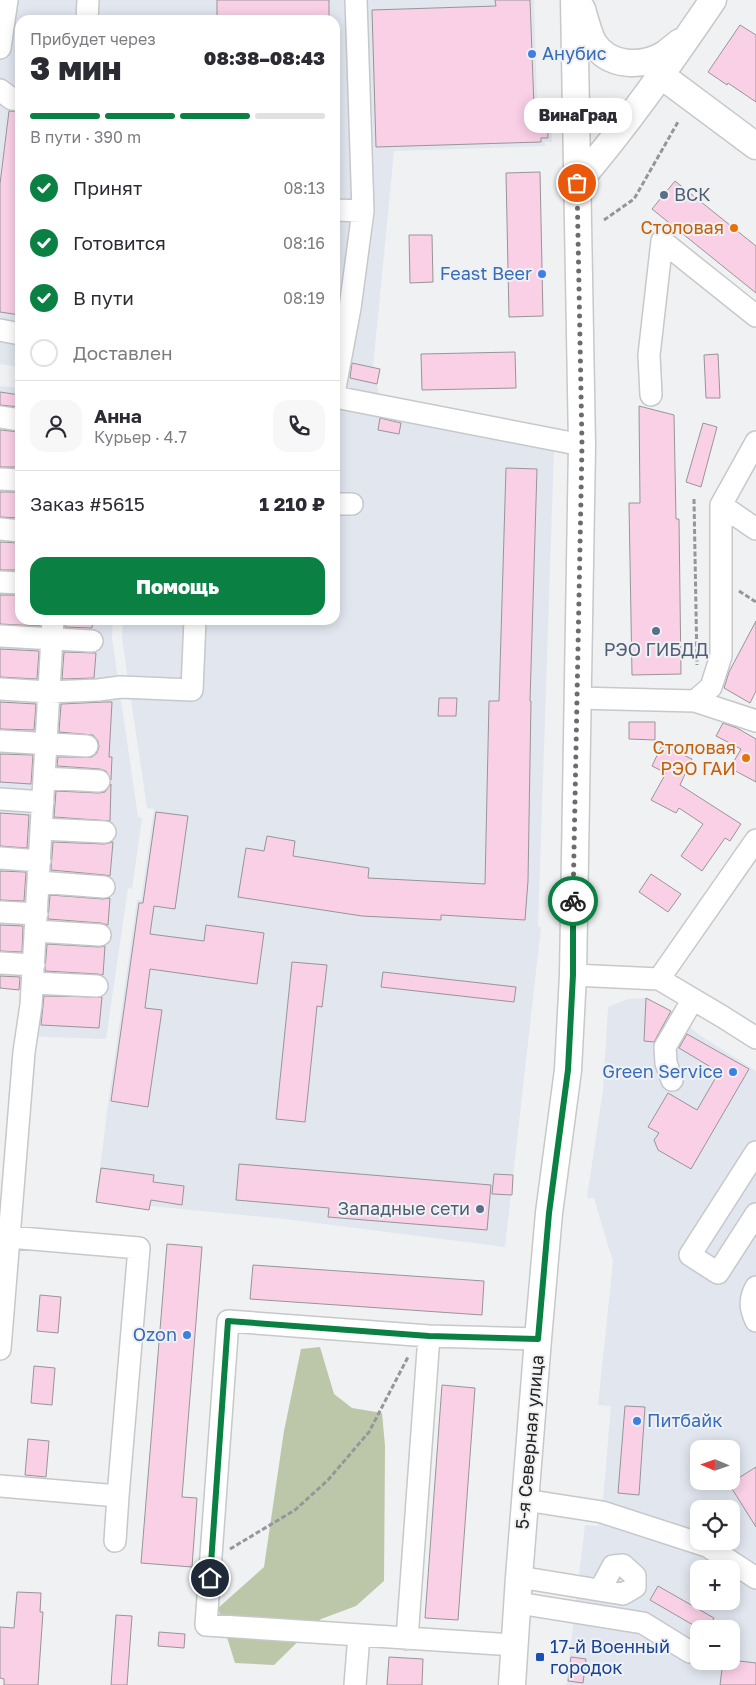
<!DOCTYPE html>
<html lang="ru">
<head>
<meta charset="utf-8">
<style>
  :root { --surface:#fff; --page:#f7f7f7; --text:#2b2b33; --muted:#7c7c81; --line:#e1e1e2; --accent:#0b8043 }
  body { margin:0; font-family:"Golos Text",sans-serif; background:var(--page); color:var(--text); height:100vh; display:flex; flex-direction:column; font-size:19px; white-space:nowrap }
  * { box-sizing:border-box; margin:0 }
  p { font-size:16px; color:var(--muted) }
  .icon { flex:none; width:28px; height:28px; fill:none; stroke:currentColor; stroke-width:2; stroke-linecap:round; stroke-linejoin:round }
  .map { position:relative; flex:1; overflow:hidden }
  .panel { position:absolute; left:15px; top:15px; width:325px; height:610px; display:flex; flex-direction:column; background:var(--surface); border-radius:15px; box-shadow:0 2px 12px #0003 }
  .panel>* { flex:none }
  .needle { width:32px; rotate:272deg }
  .tools { position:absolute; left:690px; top:1440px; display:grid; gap:10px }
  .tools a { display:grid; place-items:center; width:50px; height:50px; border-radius:10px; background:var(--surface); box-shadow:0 2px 12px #0003; font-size:25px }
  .pin { position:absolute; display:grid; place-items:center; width:42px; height:42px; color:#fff; margin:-21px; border:2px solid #fff; border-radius:50%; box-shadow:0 1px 5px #0007 }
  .courier { position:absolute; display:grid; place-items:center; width:50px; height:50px; margin:-25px; border:4px solid #0b8043; border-radius:50%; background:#fff; color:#222; box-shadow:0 1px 6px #0007 }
  .bubble { position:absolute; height:35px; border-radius:15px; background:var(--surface); box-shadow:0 2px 12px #0003; font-size:16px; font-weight:800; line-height:35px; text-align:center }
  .overview em { font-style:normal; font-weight:800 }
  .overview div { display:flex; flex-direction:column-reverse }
  .overview { display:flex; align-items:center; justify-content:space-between; height:85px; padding:0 15px }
  h1 { font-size:32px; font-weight:800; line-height:38px }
  .bar { display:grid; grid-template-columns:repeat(4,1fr); gap:8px 5px; align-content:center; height:60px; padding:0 15px }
  .bar i { height:6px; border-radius:4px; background:var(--line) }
  .bar .current { background:var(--accent) }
  .bar p { grid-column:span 4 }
  .line { display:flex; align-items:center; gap:12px; padding:0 15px; border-top:1px solid var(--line) }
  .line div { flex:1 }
  .round { display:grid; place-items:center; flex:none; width:52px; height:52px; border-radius:15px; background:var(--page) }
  ol { padding:0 15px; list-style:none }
  li { display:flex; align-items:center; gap:15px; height:55px }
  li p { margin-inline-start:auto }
  li .icon { padding:5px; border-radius:50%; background:var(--accent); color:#fff; stroke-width:4 }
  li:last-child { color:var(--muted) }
  li i { width:28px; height:28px; border:2px solid var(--line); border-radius:50% }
  .cta { display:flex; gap:10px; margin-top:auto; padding:10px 15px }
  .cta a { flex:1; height:58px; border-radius:15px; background:var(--accent); color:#fff; font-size:20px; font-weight:800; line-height:58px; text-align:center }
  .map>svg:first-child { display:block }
  .built { fill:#e1e6ef; fill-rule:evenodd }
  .green { fill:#bcc6a9 }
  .building { fill:#f9d0e6; stroke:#989597 }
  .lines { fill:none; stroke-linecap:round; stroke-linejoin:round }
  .minor-casing { stroke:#c7c8ca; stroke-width:24 }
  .major-casing { stroke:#c7c8ca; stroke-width:29 }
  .path { stroke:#969698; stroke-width:3; stroke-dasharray:5 2.5; stroke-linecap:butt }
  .minor { stroke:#fff; stroke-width:21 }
  .major { stroke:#fff; stroke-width:26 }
  .done { stroke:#6c6c6e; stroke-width:5; stroke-dasharray:0 9 }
  .route { stroke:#0b8043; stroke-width:6 }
  .shop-dot { fill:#3f7fe0; stroke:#f0f1f3; stroke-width:2 }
  .service-dot { fill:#5c6f8a; stroke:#f0f1f3; stroke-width:2 }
  .food-dot { fill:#e8710a; stroke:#f0f1f3; stroke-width:2 }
  .transit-dot { fill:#1a4fb4; stroke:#f0f1f3; stroke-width:2 }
  .labels { text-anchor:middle; stroke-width:4; stroke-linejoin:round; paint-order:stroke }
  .shop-label { font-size:18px; fill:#366cbe; stroke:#f0f1f3; text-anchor:end }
  .service-label { font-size:18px; fill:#4e5e75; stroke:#f0f1f3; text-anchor:start }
  .food-label { font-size:18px; fill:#c56008; stroke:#f0f1f3; text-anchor:end }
  .street-label { font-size:18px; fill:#252526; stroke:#f0f1f3 }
  .transit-label { font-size:18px; fill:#164399; stroke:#f0f1f3; text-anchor:start }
</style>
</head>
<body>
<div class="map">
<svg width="756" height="1685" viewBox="0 0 756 1685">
  <rect width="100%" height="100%" fill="#f0f1f3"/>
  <path class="built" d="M0,0H534L537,103H551L552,142H545V146L394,151L373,367L380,369L377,384L381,414L378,430L399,434L402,418L554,450L538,926L541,927L505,1247L285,1219L150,1206L149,1210L96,1202L108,1104L137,900H141L154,809L147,808L122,638L123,620H335V20H20V367L0,364Z
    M0,386L20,388V620H113L112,638L138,817L142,818L132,889L128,888L106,1039L23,1036L26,991L0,988Z
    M646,998L674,1013L698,1034L756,1071V1685H566L585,1525L598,1526L602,1512L611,1406L598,1405L613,1262L594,1198H587L603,1090L608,1007L628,999ZM699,1449H731V1481H699ZM699,1509H731V1541H699ZM699,1569H731V1601H699ZM699,1629H731V1661H699Z"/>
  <path class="green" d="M320,1347L334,1394L352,1408L382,1413L385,1446L384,1581L356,1606L321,1619L274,1665L235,1663L218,1608L264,1567L284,1431L301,1349Z"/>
  <path class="building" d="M217,0H329V20H217Z
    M495,0H530L534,107H547L548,138H541V142L376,147L372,10L496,6Z
    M740,25L756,35V102L728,83L727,85L708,72Z
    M9,111L20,112V315L0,312V184Z
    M540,172L543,316L509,317L506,173Z
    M675,181L756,246V293L652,209Z
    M409,235H432L433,282L410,283Z
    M515,352L516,388L422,390L421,354Z
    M718,354L720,398H706L704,355Z
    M352,363L380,369L377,384L350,378Z
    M0,392L20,395V407L0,405Z
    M639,406L674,415L676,519H679L681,674L632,675L629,503H640Z
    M380,418L401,423L399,434L378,430Z
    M703,423L717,427L701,487L686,482Z
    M0,430L20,432V467H0Z
    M506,468L537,469L530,701H531L528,881L525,920L441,915V920L362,916L238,897L246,848L264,851L267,836L295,841L293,856L369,868L368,878L485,884L489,701H499Z
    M0,492H20V518L0,517Z
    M0,542L20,543V570H0Z
    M0,595H20V620H40V626L0,624Z
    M65,620H93L92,628L65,627Z
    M756,621V691L750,703L724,688L729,672Z
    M0,649L39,651L37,679L0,677Z
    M64,652L96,653L94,678L62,679Z
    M439,698H457L456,716H438Z
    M0,702L36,704L34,730L0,729Z
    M104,702H112L109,757H112L111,780L106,771L100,769L57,766L58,757H92L97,753L99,747L98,741L93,735L59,732L61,704Z
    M629,722H655V740L629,739Z
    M723,723L737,728L756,739V782L730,768L741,749L716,736Z
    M662,745L692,759L680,785L741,824L730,841L725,838L702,871L681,856L703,824L679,808L676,813L651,800L666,773L652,766Z
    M0,754L33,755L31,784L0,782Z
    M111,784L110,821L54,817L56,791L99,793L105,792Z
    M156,812L188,816L175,909L154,906L150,934L204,941L206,925L264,933L257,984L150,969L145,1008L162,1010L148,1107L111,1101L139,903H143Z
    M0,813L29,815L27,848L0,846Z
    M53,842L104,844L113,842L110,876L105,875L51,870Z
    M0,871L26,872L24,901L0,900Z
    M651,874L681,894L668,912L639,892Z
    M50,895L103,899L110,898L108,925L101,923L48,919Z
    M0,925L23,926L22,952L0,951Z
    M47,944L99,947L105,946L103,975L98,974L45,971Z
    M292,962L327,965L322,1007L317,1006L305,1122L276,1119Z
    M383,972L516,987L514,1002L381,987Z
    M0,976L20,977L19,990L0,988Z
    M44,996L102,997L99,1028L41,1025Z
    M646,998L671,1011L654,1042L644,1041Z
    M687,1034L749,1069L691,1169L658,1150L654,1140L659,1133L648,1127L668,1093L697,1110L719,1072L679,1048Z
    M239,1164L491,1185L487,1230L328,1217L329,1208L236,1200Z
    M101,1168L154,1175L153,1182L184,1186L182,1205L151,1200L149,1210L96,1202Z
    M494,1174L513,1175L512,1195L492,1194Z
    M167,1244L202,1247L182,1497L197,1498L192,1567L141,1563Z
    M253,1265L484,1281L482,1315L250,1299Z
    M40,1295L61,1297L58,1333L37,1331Z
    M34,1366L55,1368L52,1405L31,1403Z
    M442,1385L475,1388L458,1620L425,1618Z
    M625,1406L645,1407L639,1495L618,1493Z
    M28,1439L49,1441L46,1477L25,1475Z
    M756,1467V1527L729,1484Z
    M658,1586L714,1618L707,1629H700L650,1600Z
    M17,1592L41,1593L40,1612H43L38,1685H4V1679L0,1678V1627L14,1628Z
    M116,1615L132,1616L127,1685H111Z
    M159,1632L185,1634L184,1648L158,1646Z
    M389,1657L423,1659L422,1685H387Z
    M571,1657L586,1659L583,1683L568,1681Z
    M731,1660L756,1663V1685H720L723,1661H731Z"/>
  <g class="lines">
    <g class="minor-casing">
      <path id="minor" d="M87,20L88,0
        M0,48L7,0
        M0,90L12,99L20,100
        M335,210L363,211
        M662,241L756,316
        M0,330L20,334
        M335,388L350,308L363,211L356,0
        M651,395L649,355L662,241
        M335,397L582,445
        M0,417L20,420
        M0,479L20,480
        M335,504H352
        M721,505L756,529
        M0,529L20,531
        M0,582L20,583
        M0,636L92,641
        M0,689L49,692L98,690L121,687L192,690L195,620
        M577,698L695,701L711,687L721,656V505L756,442
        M695,701L756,721
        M0,741L87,746
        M44,778L99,781
        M0,799L43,802
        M41,829L105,832
        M0,858L40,861
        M38,882L104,887
        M0,912L37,914
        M35,931L100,935
        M0,963L34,965
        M573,975L659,979L723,1017L756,1038
        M659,979L756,840
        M33,983L97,986
        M672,1080L666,1063L665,1047L693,999
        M756,1152L690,1255L718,1273L756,1214
        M756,1287C749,1300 750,1308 756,1321
        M0,1349L24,1052L31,1005L53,620
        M0,1486L118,1496L139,1248L9,1237
        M525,1500L602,1512L707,1546L756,1578
        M115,1541L118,1496
        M519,1577L623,1594L635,1587V1576L623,1565L613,1566L600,1590
        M518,1603L643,1623L690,1652
        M407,1639L429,1336
        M515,1645L206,1625L228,1321L429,1336L538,1339
        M355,1685L359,1635"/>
    </g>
    <g class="major-casing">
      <path id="major" d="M582,9C585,19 588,32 593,42C608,67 642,68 665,54C670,50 675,46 680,42
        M662,76L756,146
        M577,183C627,125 670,63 713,0
        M512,1685L519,1577L538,1339L549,1213L568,1070L573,975L582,445L574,0"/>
    </g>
    <path class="path" d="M604,220L634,199L678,122
      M694,499L697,665
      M739,591L756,602
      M230,1549L295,1510L328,1480L369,1432L408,1357"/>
    <use href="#minor" class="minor"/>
    <use href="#major" class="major"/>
  </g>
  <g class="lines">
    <path class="done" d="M573,901L582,445L577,183"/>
    <path class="route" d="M210,1578L228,1321L429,1336L538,1339L549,1213L568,1070L573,975V901"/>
  </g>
  <g class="shop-dot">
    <circle cx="532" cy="54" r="5"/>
    <circle cx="542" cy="274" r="5"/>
    <circle cx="733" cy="1072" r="5"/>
    <circle cx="187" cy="1335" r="5"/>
    <circle cx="637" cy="1421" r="5"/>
  </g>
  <g class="service-dot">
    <circle cx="664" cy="195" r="5"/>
    <circle cx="656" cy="631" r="5"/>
    <circle cx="480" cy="1209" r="5"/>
  </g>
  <g class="food-dot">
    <circle cx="734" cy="228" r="5"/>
    <circle cx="746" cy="758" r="5"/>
  </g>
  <rect class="transit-dot" x="535" y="1652" width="10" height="10" rx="2.5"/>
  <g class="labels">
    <g class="shop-label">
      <text x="542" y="60" text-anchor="start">Анубис</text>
      <text x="532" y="280">Feast Beer</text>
      <text x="723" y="1078">Green Service</text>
      <text x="177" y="1341">Ozon</text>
      <text x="647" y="1427" text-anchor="start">Питбайк</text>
    </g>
    <g class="service-label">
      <text x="674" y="201">ВСК</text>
      <text x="656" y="656" text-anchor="middle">РЭО ГИБДД</text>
      <text x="470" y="1215" text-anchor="end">Западные сети</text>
    </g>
    <g class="food-label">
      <text x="724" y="234">Столовая</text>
      <text x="736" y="754">Столовая<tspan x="736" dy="21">РЭО ГАИ</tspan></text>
    </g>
    <g class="street-label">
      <text transform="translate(530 1442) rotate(-85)" y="6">5-я Северная улица</text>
    </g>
    <g class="transit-label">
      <text x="550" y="1653">17-й Военный<tspan x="550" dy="21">городок</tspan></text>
    </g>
  </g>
</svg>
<div class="tools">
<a><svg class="needle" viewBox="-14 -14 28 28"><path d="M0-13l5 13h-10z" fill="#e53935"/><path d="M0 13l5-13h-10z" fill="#7c7c81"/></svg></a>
<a><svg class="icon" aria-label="locate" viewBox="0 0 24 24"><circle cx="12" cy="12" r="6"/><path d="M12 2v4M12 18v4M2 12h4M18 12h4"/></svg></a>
<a>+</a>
<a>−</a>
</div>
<div class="pin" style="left:577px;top:183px;background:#ea580c"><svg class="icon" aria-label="bag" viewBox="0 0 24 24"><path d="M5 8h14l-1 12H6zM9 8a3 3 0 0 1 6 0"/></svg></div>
<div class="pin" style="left:210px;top:1578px;background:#1f2937"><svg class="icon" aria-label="home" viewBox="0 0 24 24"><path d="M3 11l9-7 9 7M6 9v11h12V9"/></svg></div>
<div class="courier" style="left:573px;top:901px"><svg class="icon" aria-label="bike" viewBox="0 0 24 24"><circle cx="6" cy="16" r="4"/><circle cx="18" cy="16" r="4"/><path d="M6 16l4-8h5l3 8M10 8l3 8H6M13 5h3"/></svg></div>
<div class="bubble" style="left:524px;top:98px;width:108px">ВинаГрад</div>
<section class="panel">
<div class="overview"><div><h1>3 мин</h1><p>Прибудет через</p></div><em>08:38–08:43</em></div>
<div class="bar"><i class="current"></i><i class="current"></i><i class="current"></i><i></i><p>В пути · 390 m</p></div>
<ol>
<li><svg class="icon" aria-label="check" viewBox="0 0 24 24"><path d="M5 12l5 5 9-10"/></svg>Принят<p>08:13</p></li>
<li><svg class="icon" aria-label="check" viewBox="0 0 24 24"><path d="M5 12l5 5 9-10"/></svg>Готовится<p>08:16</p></li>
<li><svg class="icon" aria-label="check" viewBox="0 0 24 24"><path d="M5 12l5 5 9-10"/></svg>В пути<p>08:19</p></li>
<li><i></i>Доставлен</li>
</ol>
<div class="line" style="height:90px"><a class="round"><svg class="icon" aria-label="person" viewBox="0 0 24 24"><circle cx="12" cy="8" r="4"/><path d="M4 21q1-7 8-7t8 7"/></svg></a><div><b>Анна</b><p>Курьер · 4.7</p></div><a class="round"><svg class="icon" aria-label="phone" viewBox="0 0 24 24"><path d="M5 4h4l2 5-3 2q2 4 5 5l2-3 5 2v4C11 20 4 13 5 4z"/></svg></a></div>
<div class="line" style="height:65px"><div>Заказ #5615</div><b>1 210 ₽</b></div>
<div class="cta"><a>Помощь</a></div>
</section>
</div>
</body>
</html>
